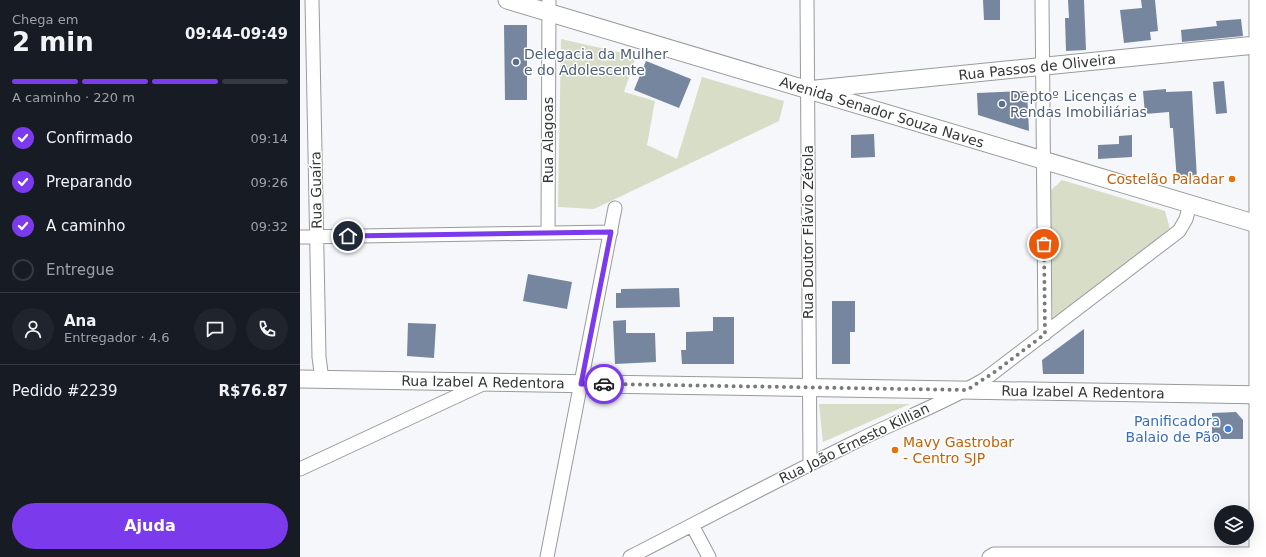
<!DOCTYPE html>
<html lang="pt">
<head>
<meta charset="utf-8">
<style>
  :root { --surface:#171b24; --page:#20242c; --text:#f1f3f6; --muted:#9ea1a6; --line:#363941; --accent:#7c3aed }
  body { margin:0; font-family:"DejaVu Sans",sans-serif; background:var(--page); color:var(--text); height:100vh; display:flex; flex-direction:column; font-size:15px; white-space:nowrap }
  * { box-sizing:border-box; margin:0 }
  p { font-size:13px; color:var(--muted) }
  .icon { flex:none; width:22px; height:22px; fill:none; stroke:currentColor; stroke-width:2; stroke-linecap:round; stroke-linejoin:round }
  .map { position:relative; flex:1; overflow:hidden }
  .drawer { display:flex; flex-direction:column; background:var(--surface); width:300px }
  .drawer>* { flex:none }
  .fabs { position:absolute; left:914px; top:505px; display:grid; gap:8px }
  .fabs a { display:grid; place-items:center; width:40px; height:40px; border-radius:50%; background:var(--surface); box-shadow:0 4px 16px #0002; font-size:20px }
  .pin { position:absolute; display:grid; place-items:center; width:34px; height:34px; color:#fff; margin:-17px; border:2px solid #fff; border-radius:50%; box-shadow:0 1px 4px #0007 }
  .courier { position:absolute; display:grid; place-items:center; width:40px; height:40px; margin:-20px; border:3px solid #7c3aed; border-radius:50%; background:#fff; color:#222; box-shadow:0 1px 5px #0007 }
  .headline em { font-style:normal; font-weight:600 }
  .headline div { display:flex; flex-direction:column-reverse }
  .headline { display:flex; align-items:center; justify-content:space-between; height:68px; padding:0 12px }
  h1 { font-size:26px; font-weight:600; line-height:30px }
  .bar { display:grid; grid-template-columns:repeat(4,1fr); gap:6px 4px; align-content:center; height:48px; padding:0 12px }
  .bar i { height:5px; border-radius:3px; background:var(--line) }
  .bar .on { background:var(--accent) }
  .bar p { grid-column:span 4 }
  .line { display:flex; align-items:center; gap:10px; padding:0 12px; border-top:1px solid var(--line) }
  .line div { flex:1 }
  .round { display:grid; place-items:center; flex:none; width:42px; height:42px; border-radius:21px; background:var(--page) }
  ol { padding:0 12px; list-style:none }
  li { display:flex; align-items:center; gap:12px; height:44px }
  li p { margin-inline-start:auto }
  li .icon { padding:4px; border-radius:50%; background:var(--accent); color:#fff; stroke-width:4 }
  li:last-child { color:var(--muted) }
  li i { width:22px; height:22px; border:2px solid var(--line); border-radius:50% }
  .button { display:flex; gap:8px; margin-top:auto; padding:8px 12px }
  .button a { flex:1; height:46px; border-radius:24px; background:var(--accent); color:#fff; font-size:16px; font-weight:600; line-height:46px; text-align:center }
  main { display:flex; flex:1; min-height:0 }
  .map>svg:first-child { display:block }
  .green { fill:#d7ddc6 }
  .building { fill:#76869f }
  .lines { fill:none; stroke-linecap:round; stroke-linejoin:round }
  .minor-casing { stroke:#989a9c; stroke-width:15 }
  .major-casing { stroke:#989a9c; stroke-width:19 }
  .minor { stroke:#fff; stroke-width:13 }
  .major { stroke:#fff; stroke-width:17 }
  .done { stroke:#787a7b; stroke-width:4; stroke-dasharray:0 7.2 }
  .route { stroke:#7c3aed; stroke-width:5 }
  .service-dot { fill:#5c6f8a; stroke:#fff; stroke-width:1.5 }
  .food-dot { fill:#e8710a; stroke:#fff; stroke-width:1.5 }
  .shop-dot { fill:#3f7fe0; stroke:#fff; stroke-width:1.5 }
  .labels { text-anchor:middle; stroke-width:3; stroke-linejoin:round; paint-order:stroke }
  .service-label { font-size:14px; fill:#4e5e75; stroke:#fff; text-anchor:start }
  .street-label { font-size:14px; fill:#353637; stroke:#fff }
  .food-label { font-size:14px; fill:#c56008; stroke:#fff; text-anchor:end }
  .shop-label { font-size:14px; fill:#366cbe; stroke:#fff; text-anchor:end }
</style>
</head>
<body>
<main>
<section class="drawer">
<div class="headline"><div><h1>2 min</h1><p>Chega em</p></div><em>09:44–09:49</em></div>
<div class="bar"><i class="on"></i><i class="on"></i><i class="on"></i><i></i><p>A caminho · 220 m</p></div>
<ol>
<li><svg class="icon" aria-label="check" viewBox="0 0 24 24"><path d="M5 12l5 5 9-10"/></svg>Confirmado<p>09:14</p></li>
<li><svg class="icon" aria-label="check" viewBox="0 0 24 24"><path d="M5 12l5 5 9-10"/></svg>Preparando<p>09:26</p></li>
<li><svg class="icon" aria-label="check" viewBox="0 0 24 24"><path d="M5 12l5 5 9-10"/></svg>A caminho<p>09:32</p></li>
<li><i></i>Entregue</li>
</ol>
<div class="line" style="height:72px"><a class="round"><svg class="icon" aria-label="person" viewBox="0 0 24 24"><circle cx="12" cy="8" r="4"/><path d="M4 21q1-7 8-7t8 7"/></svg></a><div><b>Ana</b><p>Entregador · 4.6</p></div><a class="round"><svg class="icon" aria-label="chat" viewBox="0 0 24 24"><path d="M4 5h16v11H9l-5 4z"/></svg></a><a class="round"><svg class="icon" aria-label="phone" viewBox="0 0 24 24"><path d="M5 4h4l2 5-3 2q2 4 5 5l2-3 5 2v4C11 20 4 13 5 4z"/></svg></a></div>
<div class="line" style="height:52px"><div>Pedido #2239</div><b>R$76.87</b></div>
<div class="button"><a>Ajuda</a></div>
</section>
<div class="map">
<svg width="966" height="557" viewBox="0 0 966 557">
  <rect width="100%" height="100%" fill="#f5f7fa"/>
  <path class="green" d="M261,39L336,56L324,92L355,101L347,145L377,159L402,77L484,101L479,121L294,209L258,207Z
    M762,180L865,211L870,229L753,321L748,193Z
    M519,404H610L523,442Z"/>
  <path class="building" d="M683,0H700V20H684Z
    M768,0H784L786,50L766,51L765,18H769Z
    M841,0H855L858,31L850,32L851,40L824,43L820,10L842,8Z
    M941,19L943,36L882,42L881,30L917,26L916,21Z
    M204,25H227V100H205Z
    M346,61L391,79L379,108L334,90Z
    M924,81L927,113L916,114L913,82Z
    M866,89V92L892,91L897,179L877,181L873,128H870L869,112L845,114L843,91Z
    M727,91L729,131L678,115L677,93Z
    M574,134L575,157L551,158V135Z
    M832,135V157L798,159V145L819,144V136Z
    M228,274L272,282L267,309L223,301Z
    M379,288L380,307L316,308V293H321V289Z
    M532,301H555V332H550V364H532Z
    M413,317H434V364H382L381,350H386V332L413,331Z
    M326,320V333H355L356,362L315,364L313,321Z
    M108,323L136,324L134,358L107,356Z
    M784,329V374H743L742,360Z
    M936,412L943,420V439H912V413Z"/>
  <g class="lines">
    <g class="minor-casing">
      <path id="minor" d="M12,0L19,357L22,380
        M507,0L510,464
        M742,0L745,334
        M248,233L249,0
        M0,237L311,232
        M0,469L185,383
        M392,525L409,557
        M247,557L315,208
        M330,557C406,518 481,478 557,441C599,420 645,403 685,379L879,231L886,219L890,204
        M689,557L694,554H958"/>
    </g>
    <g class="major-casing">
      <path id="major" d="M207,0L957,224
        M958,0V557
        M516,89L966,44
        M0,379L966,395"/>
    </g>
    <use href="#minor" class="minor"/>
    <use href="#major" class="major"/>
  </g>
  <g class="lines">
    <path class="done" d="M304,384L667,390L696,371L745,334L744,244"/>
    <path class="route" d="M48,236L311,232L281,384H304"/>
  </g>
  <g class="service-dot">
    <circle cx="216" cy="62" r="4"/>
    <circle cx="702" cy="104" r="4"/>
  </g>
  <g class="food-dot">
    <circle cx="932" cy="179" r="4"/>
    <circle cx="595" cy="450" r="4"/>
  </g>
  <circle class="shop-dot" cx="928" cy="429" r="4"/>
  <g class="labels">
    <g class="service-label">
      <text x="224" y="59">Delegacia da Mulher<tspan x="224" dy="16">e do Adolescente</tspan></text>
      <text x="710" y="101">Deptoº Licenças e<tspan x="710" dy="16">Rendas Imobiliárias</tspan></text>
    </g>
    <g class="street-label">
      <text transform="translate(737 67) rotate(-6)" y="5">Rua Passos de Oliveira</text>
      <text transform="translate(582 112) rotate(17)" y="5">Avenida Senador Souza Naves</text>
      <text transform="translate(248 140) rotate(-90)" y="5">Rua Alagoas</text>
      <text transform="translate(16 190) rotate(-91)" y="5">Rua Guaíra</text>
      <text transform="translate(508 232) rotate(-90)" y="5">Rua Doutor Flávio Zétola</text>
      <text transform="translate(183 382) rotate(1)" y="5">Rua Izabel A Redentora</text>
      <text transform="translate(783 392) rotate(1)" y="5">Rua Izabel A Redentora</text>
      <text transform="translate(554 443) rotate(-26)" y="5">Rua João Ernesto Killian</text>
    </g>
    <g class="food-label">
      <text x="924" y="184">Costelão Paladar</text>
      <text x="603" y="447" text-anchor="start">Mavy Gastrobar<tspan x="603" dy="16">- Centro SJP</tspan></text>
    </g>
    <g class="shop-label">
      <text x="920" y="426">Panificadora<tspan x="920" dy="16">Balaio de Pão</tspan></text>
    </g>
  </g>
</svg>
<div class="fabs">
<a><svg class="icon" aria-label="layers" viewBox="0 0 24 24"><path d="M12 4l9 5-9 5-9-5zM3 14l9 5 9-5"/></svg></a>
</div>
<div class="pin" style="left:744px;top:244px;background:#ea580c"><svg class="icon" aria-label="bag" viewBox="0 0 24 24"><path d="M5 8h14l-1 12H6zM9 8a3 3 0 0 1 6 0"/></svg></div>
<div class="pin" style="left:48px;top:236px;background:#1f2937"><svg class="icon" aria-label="home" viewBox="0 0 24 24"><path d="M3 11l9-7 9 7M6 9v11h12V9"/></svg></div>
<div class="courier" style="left:304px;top:384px"><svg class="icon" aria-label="car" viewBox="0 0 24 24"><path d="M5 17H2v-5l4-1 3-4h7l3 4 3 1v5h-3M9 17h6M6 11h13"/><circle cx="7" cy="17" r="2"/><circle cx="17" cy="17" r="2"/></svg></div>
</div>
</main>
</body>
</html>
